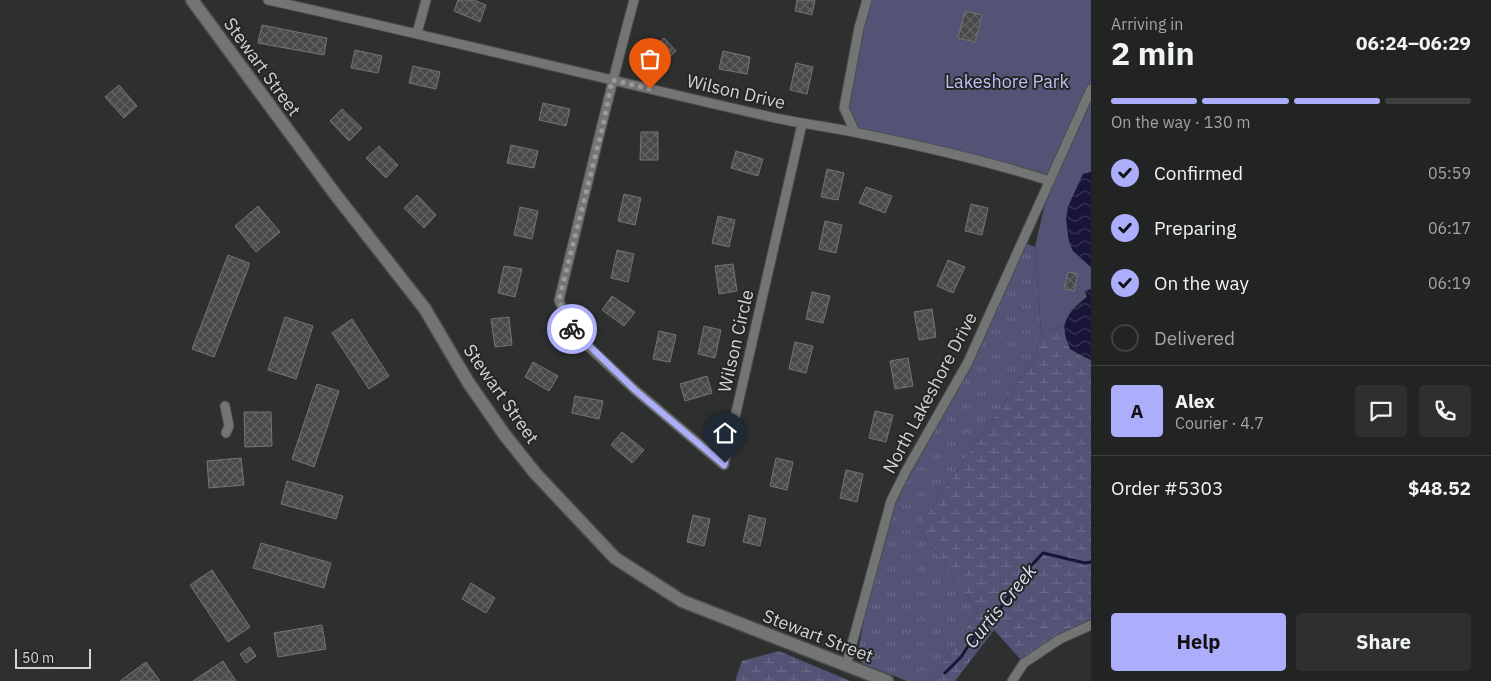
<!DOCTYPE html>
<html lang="en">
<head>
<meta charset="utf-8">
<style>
  :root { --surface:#222423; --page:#2e3030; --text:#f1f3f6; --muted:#a2a4a6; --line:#3f4141; --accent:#adaefb }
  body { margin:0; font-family:"IBM Plex Sans",sans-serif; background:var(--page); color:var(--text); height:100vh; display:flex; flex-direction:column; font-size:19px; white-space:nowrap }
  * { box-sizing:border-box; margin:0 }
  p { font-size:16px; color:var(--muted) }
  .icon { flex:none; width:28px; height:28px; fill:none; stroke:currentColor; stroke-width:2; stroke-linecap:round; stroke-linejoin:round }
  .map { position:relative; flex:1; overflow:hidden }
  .sheet { display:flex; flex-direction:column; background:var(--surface); width:400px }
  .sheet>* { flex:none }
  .scale { position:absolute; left:15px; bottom:12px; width:76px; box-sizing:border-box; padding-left:5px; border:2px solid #d2d4d3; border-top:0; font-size:14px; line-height:18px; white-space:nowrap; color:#d2d4d3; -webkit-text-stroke:4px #242725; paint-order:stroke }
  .pin { position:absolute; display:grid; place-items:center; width:42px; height:42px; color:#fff; margin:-51px -21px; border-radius:50% 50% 50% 0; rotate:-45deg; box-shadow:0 0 5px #0007 }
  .pin .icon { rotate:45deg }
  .courier { position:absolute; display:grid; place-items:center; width:50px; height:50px; margin:-25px; border:4px solid #adaefb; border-radius:50%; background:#fff; color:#222; box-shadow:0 1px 6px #0007 }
  .headline em { font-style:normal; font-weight:700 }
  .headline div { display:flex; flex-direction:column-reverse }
  .headline { display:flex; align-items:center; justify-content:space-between; height:85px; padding:0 20px }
  h1 { font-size:32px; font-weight:700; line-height:38px }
  .bar { display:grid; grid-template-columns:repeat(4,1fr); gap:8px 5px; align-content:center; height:60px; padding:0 20px }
  .bar i { height:6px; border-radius:4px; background:var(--line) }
  .bar .current { background:var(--accent) }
  .bar p { grid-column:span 4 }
  .line { display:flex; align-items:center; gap:12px; padding:0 20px; border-top:1px solid var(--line) }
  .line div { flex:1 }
  .round { display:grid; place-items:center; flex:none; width:52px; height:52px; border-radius:5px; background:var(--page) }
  ol { padding:0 20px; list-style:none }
  li { display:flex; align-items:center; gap:15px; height:55px }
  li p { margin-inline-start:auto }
  li .icon { padding:5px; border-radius:50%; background:var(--accent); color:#111; stroke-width:4 }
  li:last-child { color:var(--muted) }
  li i { width:28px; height:28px; border:2px solid var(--line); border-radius:50% }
  .action { display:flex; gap:10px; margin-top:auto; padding:10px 20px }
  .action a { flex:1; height:58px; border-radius:5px; background:var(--accent); color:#111; font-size:20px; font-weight:700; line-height:58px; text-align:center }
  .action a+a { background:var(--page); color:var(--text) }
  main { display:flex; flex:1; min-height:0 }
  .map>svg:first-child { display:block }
  .grass { fill:url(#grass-tufts) }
  .wetland { fill:url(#wetland-marsh) }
  .green { fill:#525375 }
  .water { fill:url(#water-waves) }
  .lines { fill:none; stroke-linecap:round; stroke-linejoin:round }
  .stream { stroke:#181539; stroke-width:3 }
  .building { fill:url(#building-cross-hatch); stroke:#727574 }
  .street-casing { stroke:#4b4d4c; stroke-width:11 }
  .secondary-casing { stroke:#4b4d4c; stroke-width:15 }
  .street { stroke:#727573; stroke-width:9 }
  .secondary { stroke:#727573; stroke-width:12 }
  .done { stroke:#999b9a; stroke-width:5; stroke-dasharray:0 9 }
  .route { stroke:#adaefb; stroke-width:6 }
  .labels { text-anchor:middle; stroke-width:4; stroke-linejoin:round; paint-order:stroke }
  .street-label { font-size:18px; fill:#d2d4d3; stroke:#242725 }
  .park-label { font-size:18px; fill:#bdbff6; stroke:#242725 }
  .water-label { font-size:19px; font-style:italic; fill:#dcdefa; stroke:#242725 }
</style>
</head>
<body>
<main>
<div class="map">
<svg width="1091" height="681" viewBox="0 0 1091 681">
  <defs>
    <pattern id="grass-tufts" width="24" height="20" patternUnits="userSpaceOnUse" patternTransform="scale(1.25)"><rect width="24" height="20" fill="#525375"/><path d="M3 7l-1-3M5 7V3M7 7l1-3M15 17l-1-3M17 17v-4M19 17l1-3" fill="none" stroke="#6a6b88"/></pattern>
    <pattern id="wetland-marsh" width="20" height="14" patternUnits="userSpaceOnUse" patternTransform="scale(1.25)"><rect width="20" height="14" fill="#525375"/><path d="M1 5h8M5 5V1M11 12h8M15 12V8" fill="none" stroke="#6a6b88"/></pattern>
    <pattern id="water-waves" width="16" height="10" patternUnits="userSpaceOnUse" patternTransform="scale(1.25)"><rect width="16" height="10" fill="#181539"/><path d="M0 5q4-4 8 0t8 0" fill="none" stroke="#393655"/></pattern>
    <pattern id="building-cross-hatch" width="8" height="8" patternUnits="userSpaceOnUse" patternTransform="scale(1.25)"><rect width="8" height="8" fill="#484a49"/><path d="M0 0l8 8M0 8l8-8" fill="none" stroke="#626362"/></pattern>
  </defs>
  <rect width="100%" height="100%" fill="#2e302f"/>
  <path class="grass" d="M1023,242L1035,247L1041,331L1035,358L918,527L978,611L930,681H907L863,664L860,660L858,652L875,561L891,501L968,362Z"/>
  <path class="wetland" d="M1064,327C1070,350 1068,350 1091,360V625L1024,663L994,630L955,681H930L978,611L918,527L1035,358L1041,331Z
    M779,651L850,681H735L742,661Z"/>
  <path class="green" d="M866,0H1091V172L1083,174L1068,207L1067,228L1069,241L1073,251L1091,267V289L1085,292L1087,297C1076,304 1067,314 1064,327L1041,331L1035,247L1050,181L855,132L844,108Z"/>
  <path class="water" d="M1091,172V267L1073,251L1069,241L1066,219L1068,207L1083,174Z
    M1091,289V360L1070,349C1063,332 1061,322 1075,308C1080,304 1082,301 1087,297L1085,291Z"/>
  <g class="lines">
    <path class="stream" d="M945,673L961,657L974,637L994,617L1030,567L1043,553L1085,563L1091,562"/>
  </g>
  <path class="building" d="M458,0H474L486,5L480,22L454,11Z
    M797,0H815L812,15L795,11Z
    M965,11L982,15L975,42L958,38Z
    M262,25L327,38L324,55L258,43Z
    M664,38L676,51L656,70L644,57Z
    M355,50L382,56L378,73L351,68Z
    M723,51L750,57L747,74L719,69Z
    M796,63L813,67L807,94L790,90Z
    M413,66L440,72L436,89L409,83Z
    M119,85L137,106L124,118L105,97Z
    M543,103L570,109L566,126L539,120Z
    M342,109L362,128L349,141L330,121Z
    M641,132H658V160H640Z
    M511,145L538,151L534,168L507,163Z
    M379,146L398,165L386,178L366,158Z
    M736,151L763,159L758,176L731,168Z
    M827,169L844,173L838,200L821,197Z
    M866,187L892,196L885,213L859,203Z
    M624,194L641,198L635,225L618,221Z
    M417,195L436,215L424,228L404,208Z
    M971,204L988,208L982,235L965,231Z
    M258,206L280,232L256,252L235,226Z
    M520,207L538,211L532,239L514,235Z
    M718,216L735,220L729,247L712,243Z
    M825,221L842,225L836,253L819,249Z
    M617,250L634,254L628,282L611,278Z
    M228,255L249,263V266L214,357L192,349Z
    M948,260L965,267L953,293L937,286Z
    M733,264L737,291L719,294L715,266Z
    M504,266L522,269L515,297L498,293Z
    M1068,272L1078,274L1074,291L1064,289Z
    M812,292L830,296L823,323L806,319Z
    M612,296L635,312L624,326L602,310Z
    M932,309L936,337L919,340L914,312Z
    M285,317L313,326L296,379L268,370Z
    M509,317L512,345L495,347L491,319Z
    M352,319L389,376L369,389L332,333Z
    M704,326L721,330L715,358L698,354Z
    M659,331L676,335L670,362L653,359Z
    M795,342L813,346L806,373L789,369Z
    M908,358L913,386L895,389L890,361Z
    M533,362L558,376L549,391L525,377Z
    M707,376L712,393L685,401L680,384Z
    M317,384L339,391L314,467L292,459Z
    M575,396L603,401L599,419L572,413Z
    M875,411L893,415L886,442L869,438Z
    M244,412H271L272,446L245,447Z
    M622,432L644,450L632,463L611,445Z
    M241,458L244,485L209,488L207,461Z
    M776,458L793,462L787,490L770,486Z
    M846,470L863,474L857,502L840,498Z
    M287,481L343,496L336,519L281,504Z
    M693,515L710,519L704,546L687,542Z
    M749,515L766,519L760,546L743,542Z
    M261,543L331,563L324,588L253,568Z
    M212,570L250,627L228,642L190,585Z
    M471,583L495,598L486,613L462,599Z
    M322,625L326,649L278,657L274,633Z
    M250,647L256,656L246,663L240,654Z
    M223,661L236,681H193Z
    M146,662L160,681H120Z"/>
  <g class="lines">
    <g class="street-casing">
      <path id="street" d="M268,0C436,37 603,79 771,117C802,124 832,127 863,134C926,147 989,161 1050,181
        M634,0C607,99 584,200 559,300L569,327L591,349L635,390L724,465L802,124
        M417,33L426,0
        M855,132L844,108L859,28L867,0
        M225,406L229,426L226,433
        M846,666L891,501L906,471L968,362L1091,89
        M1012,681L1024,663L1060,639L1091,625"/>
    </g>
    <g class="secondary-casing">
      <path id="secondary" d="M192,0L335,194L425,309L468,382L504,434L535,473L615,558L682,601L887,681"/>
    </g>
    <use href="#street" class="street"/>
    <use href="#secondary" class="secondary"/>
  </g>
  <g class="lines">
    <path class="done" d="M572,329L569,327L559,300L603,125L612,80L650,89"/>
    <path class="route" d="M572,329L635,390L724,465L725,463"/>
  </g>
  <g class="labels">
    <g class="street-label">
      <text transform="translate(262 67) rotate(54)" y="6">Stewart Street</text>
      <text transform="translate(736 92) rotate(13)" y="6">Wilson Drive</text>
      <text transform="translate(736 341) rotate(-77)" y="6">Wilson Circle</text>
      <text transform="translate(930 393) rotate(-62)" y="6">North Lakeshore Drive</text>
      <text transform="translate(501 394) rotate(55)" y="6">Stewart Street</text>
      <text transform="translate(818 636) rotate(21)" y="6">Stewart Street</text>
    </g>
    <g class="park-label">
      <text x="1007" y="88">Lakeshore Park</text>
    </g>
    <g class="water-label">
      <text transform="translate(1000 606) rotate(-51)" y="7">Curtis Creek</text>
    </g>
  </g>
</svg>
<div class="scale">50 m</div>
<div class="pin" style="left:650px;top:89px;background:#ea580c"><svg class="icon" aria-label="bag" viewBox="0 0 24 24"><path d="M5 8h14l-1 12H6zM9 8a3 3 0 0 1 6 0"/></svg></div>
<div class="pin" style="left:725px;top:463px;background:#1f2937"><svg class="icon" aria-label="home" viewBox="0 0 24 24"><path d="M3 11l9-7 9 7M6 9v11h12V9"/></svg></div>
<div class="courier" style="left:572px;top:329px"><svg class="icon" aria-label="bike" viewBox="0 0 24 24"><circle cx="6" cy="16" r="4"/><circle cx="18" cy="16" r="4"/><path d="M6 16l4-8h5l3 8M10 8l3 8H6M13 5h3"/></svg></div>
</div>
<section class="sheet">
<div class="headline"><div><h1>2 min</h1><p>Arriving in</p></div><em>06:24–06:29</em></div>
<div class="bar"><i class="current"></i><i class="current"></i><i class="current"></i><i></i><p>On the way · 130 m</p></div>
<ol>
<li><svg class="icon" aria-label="check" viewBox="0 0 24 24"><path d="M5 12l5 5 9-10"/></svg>Confirmed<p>05:59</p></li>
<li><svg class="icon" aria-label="check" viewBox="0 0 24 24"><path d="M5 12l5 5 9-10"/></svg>Preparing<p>06:17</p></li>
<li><svg class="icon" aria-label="check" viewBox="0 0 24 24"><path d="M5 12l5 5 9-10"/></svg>On the way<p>06:19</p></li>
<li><i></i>Delivered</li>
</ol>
<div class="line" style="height:90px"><b class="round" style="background:var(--accent);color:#111">A</b><div><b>Alex</b><p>Courier · 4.7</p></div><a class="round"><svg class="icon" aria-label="chat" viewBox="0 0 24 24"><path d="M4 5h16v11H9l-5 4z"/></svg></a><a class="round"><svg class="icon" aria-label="phone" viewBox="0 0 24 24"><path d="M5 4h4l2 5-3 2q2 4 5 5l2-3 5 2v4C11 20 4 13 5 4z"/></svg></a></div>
<div class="line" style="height:65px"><div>Order #5303</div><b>$48.52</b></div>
<div class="action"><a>Help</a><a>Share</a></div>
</section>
</main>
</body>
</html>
